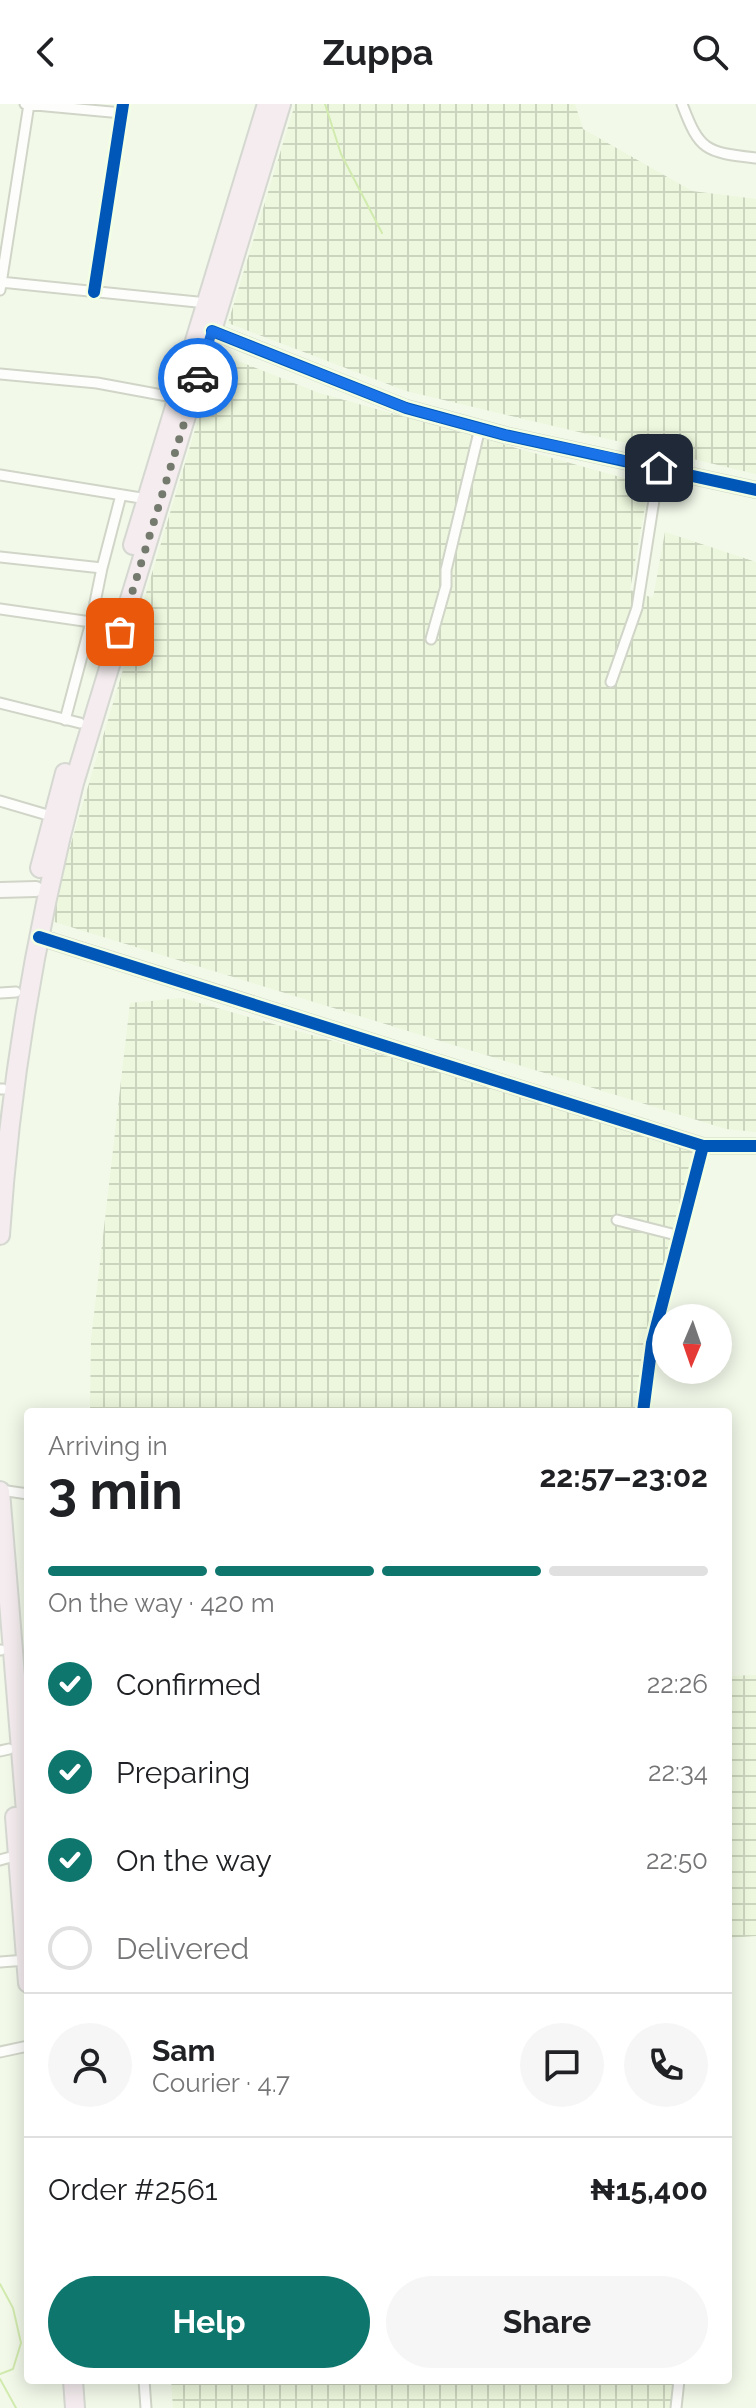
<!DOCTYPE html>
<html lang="en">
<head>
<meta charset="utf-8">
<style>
  :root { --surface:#fff; --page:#f6f6f6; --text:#202124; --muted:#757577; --line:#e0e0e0; --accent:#0f766e }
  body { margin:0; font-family:Raleway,sans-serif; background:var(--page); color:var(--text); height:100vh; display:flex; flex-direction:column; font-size:30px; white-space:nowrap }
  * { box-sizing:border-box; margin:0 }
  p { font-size:26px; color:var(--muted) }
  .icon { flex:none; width:44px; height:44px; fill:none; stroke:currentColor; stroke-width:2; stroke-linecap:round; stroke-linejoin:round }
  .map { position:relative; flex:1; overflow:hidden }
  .details { position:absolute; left:24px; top:1304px; width:708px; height:976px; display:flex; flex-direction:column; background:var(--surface); border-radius:8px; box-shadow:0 4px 20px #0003 }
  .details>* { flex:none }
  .needle { width:52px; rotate:182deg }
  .tools { position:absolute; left:652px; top:1200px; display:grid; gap:16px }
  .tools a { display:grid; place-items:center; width:80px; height:80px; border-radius:50%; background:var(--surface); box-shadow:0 4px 20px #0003; font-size:40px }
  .pin { position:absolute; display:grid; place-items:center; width:68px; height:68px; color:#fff; margin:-34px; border-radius:16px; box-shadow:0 4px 12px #0006 }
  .courier { position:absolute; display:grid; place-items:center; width:80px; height:80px; margin:-40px; border:6px solid #1a73e8; border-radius:50%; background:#fff; color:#222; box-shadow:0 2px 10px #0007 }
  .overview em { font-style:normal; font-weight:700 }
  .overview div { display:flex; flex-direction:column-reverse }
  .overview { display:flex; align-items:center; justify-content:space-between; height:136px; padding:0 24px }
  h1 { font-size:52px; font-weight:700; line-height:60px }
  .bar { display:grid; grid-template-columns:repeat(4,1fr); gap:12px 8px; align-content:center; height:96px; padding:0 24px }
  .bar i { height:10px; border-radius:6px; background:var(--line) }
  .bar .current { background:var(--accent) }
  .bar p { grid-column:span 4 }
  .line { display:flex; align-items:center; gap:20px; padding:0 24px; border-top:2px solid var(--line) }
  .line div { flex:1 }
  .round { display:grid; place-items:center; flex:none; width:84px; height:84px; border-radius:42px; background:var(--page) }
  ol { padding:0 24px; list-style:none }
  li { display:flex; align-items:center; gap:24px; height:88px }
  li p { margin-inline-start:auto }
  li .icon { padding:8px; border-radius:50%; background:var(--accent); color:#fff; stroke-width:4 }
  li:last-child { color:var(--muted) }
  li i { width:44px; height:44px; border:4px solid var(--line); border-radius:50% }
  .button { display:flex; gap:16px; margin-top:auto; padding:16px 24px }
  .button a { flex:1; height:92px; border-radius:48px; background:var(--accent); color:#fff; font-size:32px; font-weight:700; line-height:92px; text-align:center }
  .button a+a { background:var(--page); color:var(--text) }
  header { display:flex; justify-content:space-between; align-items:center; height:104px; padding:0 24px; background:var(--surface); font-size:36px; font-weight:700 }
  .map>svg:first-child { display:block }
  .industrial { fill:url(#industrial-grid) }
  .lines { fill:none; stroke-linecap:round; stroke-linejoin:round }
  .stream { stroke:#d1eaae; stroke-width:2 }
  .street-casing { stroke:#d0d5c8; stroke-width:13 }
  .secondary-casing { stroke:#d0d5c8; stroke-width:18 }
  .highway-casing { stroke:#d5d8d1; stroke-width:22 }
  .street { stroke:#fdfefc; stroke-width:9 }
  .secondary { stroke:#faf9f7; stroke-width:14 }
  .highway { stroke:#f4ecee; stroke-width:18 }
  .cycleway-casing { stroke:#f3ffe3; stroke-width:17 }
  .cycleway { stroke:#0057b8; stroke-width:12 }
  .done { stroke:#757a6e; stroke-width:8; stroke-dasharray:0 14.4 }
  .route { stroke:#1a73e8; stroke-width:10 }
</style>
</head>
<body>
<header><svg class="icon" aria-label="back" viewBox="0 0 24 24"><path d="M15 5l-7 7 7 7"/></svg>Zuppa<svg class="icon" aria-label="search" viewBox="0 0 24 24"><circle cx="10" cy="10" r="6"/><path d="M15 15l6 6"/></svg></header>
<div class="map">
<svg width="756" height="2304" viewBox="0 0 756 2304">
  <defs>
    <pattern id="industrial-grid" width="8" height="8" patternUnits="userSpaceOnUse" patternTransform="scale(2)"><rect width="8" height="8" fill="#ecf7dd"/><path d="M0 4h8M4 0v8" fill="none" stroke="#cbd4be"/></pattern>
  </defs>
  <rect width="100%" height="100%" fill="#f2f9e9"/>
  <path class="industrial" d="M295,0H575L583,25L692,87L756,95V370L406,287L228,219Z
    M218,249L319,289L649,381L630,486L653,494L665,428L756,458V1028L726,1025L48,816Z
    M182,894L684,1037L709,1055L648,1240L635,1308H90L91,1236L130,899Z
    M756,1571V1832L728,1834V1572Z
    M171,2276H677L675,2304H173Z"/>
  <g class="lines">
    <path class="stream" d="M325,0L341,50L382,129
      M0,2180L13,2204L21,2239L13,2265L0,2270
      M0,2275L16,2304"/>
    <g class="street-casing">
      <path id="street" d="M25,0L122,9
        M682,0C700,48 706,48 756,54
        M0,178L207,199
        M0,186L29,0
        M94,188L123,0
        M0,270L97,279L178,294
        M0,371L147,395
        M0,453L102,464L121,391
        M0,505L91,518
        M431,535L446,482V466L480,324
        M611,578L637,504L659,364
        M0,599L80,619
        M65,616L91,518L102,464
        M0,697L51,712
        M0,889L16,888
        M0,985H3
        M617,1116L680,1132
        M643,1308L652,1239L703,1042
        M0,1386L28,1390
        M0,1546H1
        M0,1647L9,1645
        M0,1756L18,1751
        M0,1858L26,1856
        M0,1948L28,1942
        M144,2276L146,2304
        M676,2304L679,2276"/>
    </g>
    <g class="secondary-casing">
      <path id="secondary" d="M212,227L406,304L505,331L756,386
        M0,786L36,785
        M39,833L703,1042H756"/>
    </g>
    <g class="highway-casing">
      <path id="highway" d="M133,441L267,0
        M40,764L65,669
        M0,1131C10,977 36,827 74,679L281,0
        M0,1387L28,1732
        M15,1713L28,1879
        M73,2276L75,2304"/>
    </g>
    <use href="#street" class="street"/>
    <use href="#secondary" class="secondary"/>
    <use href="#highway" class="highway"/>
    <g class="cycleway-casing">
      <path id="cycleway" d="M94,188L123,0
        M212,227L406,304L505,331L756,386
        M39,833L703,1042H756
        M643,1308L652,1239L703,1042"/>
    </g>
    <use href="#cycleway" class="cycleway"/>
  </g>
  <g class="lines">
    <path class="done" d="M120,528L198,274"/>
    <path class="route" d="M198,274L212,227L406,304L505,331L659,364"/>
  </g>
</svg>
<div class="tools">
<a><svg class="needle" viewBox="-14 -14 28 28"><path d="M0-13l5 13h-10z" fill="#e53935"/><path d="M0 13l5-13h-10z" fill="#757577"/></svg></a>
</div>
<div class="pin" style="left:120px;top:528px;background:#ea580c"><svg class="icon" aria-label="bag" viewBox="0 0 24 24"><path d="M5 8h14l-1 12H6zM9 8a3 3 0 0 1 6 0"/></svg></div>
<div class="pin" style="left:659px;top:364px;background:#1f2937"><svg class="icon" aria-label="home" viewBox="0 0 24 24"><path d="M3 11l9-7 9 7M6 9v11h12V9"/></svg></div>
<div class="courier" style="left:198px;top:274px"><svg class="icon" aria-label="car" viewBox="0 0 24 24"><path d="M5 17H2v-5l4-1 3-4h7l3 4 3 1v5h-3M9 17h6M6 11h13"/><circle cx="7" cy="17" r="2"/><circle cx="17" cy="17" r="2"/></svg></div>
<section class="details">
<div class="overview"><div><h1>3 min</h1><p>Arriving in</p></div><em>22:57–23:02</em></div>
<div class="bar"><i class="current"></i><i class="current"></i><i class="current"></i><i></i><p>On the way · 420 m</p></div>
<ol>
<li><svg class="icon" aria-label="check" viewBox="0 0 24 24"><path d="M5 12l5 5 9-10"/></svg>Confirmed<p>22:26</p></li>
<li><svg class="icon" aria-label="check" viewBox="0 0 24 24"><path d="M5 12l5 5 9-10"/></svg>Preparing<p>22:34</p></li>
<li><svg class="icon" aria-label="check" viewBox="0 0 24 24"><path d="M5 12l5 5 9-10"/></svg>On the way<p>22:50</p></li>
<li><i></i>Delivered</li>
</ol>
<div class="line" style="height:144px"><a class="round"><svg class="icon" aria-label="person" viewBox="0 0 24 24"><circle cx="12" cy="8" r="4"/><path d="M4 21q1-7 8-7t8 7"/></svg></a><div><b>Sam</b><p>Courier · 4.7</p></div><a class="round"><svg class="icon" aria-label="chat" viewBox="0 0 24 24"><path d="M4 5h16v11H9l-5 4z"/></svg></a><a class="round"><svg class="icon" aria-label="phone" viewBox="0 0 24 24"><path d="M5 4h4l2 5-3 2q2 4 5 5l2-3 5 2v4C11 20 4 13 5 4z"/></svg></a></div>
<div class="line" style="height:104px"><div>Order #2561</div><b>₦15,400</b></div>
<div class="button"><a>Help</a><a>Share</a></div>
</section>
</div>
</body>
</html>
